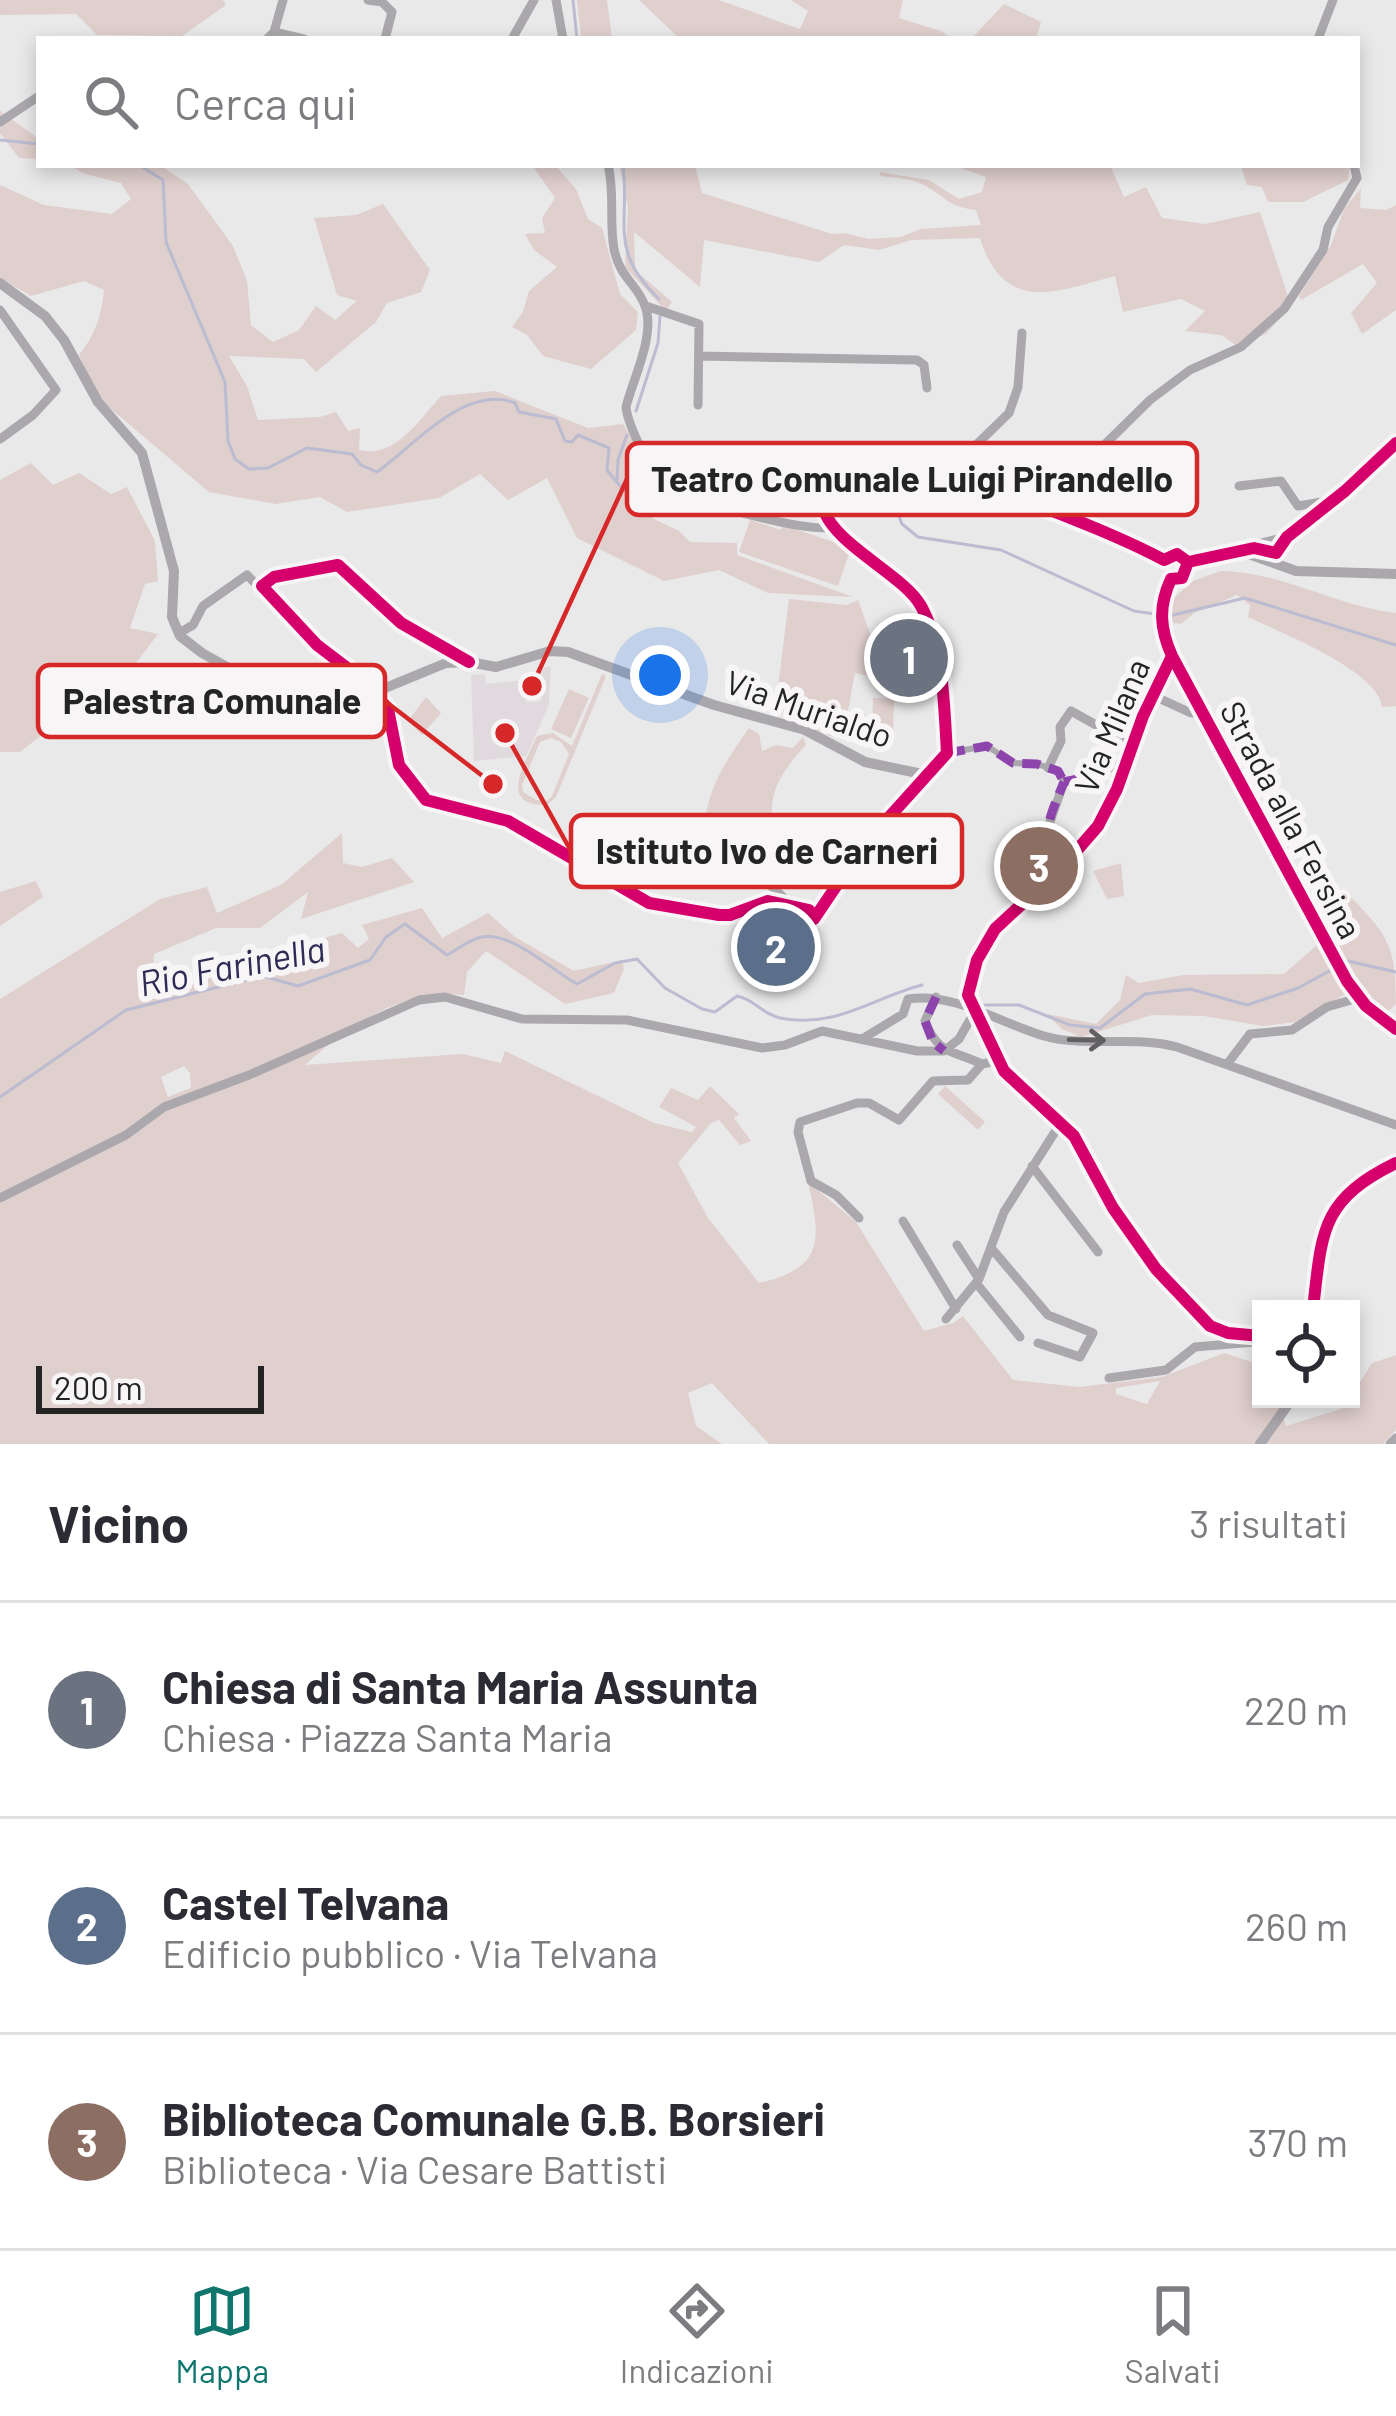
<!DOCTYPE html>
<html lang="it">
<head>
<meta charset="utf-8">
<style>
  :root { --surface:#fff; --page:#f7f7f7; --text:#2b2b33; --muted:#7c7c81; --line:#e1e1e2; --accent:#0f766e }
  body { margin:0; font-family:Barlow,sans-serif; background:var(--page); color:var(--text) }
  .controls { position:absolute; right:36px; bottom:36px; display:grid; overflow:hidden; border-radius:0px; box-shadow:0 6px 18px #0003 }
  .controls button { width:108px; height:108px; display:grid; place-items:center; padding:0; border:0; border-bottom:3px solid var(--line); background:var(--surface); color:var(--text); font:60px sans-serif }
  .scale { position:absolute; left:36px; bottom:30px; width:228px; box-sizing:border-box; padding-left:12px; border:6px solid #252425; border-top:0; font-size:33px; line-height:42px; white-space:nowrap; color:#252425; -webkit-text-stroke:9px #f8f5f7; paint-order:stroke }
  .you { position:absolute; left:660px; top:675px; width:42px; height:42px; margin:-30px; border:9px solid #fff; border-radius:50%; background:#1a73e8; box-shadow:0 0 0 18px #1a73e833 }
  .badge { display:grid; place-items:center; width:78px; height:78px; border-radius:50%; background:var(--accent); color:#fff; font-size:39px; font-weight:700 }
  .pin { position:absolute; translate:-50% -50%; border:6px solid #fff; box-shadow:0 3px 12px #0006 }
  .list { margin:0; padding:0; list-style:none }
  h2 { display:flex; justify-content:space-between; align-items:center; height:156px; margin:0; padding:0 48px; font-size:51px }
  h2 small { font-size:39px; font-weight:400; color:var(--muted) }
  .list li { display:grid; grid-template-columns:78px 1fr auto; gap:36px; align-items:center; box-sizing:border-box; height:216px; padding:0 48px; border-top:3px solid var(--line) }
  .list b { display:block; font-size:45px; white-space:nowrap }
  .list p { margin:0; font-size:39px; white-space:nowrap; color:var(--muted) }
  .list em { font-size:39px; font-style:normal; color:var(--muted) }
  .icon { flex:none; width:66px; height:66px; fill:none; stroke:currentColor; stroke-width:2; stroke-linecap:round; stroke-linejoin:round }
  .map { position:relative; flex:none; width:1396px; height:1444px; overflow:hidden }
  .search { position:absolute; background:var(--surface); box-shadow:0 6px 18px #0003; left:36px; right:36px; top:36px; height:132px; display:flex; align-items:center; gap:30px; box-sizing:border-box; padding:0 42px; border-radius:0px; color:var(--muted); font-size:45px }
  .sheet { height:804px; background:var(--surface) }
  nav { display:flex; justify-content:space-around; align-items:center; box-sizing:border-box; height:168px; border-top:3px solid var(--line); background:var(--surface); font-size:33px; color:var(--muted) }
  nav a { display:grid; justify-items:center; gap:6px }
  nav .on { color:var(--accent) }
  .map>svg:first-child { display:block }
  .built { fill:#e0dade }
  .green { fill:#dfcfcd; fill-rule:evenodd }
  .lines { fill:none; stroke-linecap:round; stroke-linejoin:round }
  .stream { stroke:#bbbcd1; stroke-width:3 }
  .pedestrian { stroke:#aaa8ac; stroke-width:6 }
  .minor { stroke:#aaa8ac; stroke-width:9 }
  .tertiary { stroke:#aaa8ac; stroke-width:10 }
  .quiet { stroke:#8e44ad; stroke-width:9; stroke-dasharray:18 9; stroke-linecap:butt }
  .cycleway-casing { stroke:#f8f5f7; stroke-width:20 }
  .cycleway { stroke:#d6006c; stroke-width:12 }
  .oneway { stroke:#615f62 }
  .labels { text-anchor:middle; stroke-width:12; stroke-linejoin:round; paint-order:stroke }
  .street-label { font-size:33px; fill:#252425; stroke:#f8f5f7 }
  .water-label { font-size:36px; font-style:italic; fill:#2e2b55; stroke:#f8f5f7 }
  .leader { fill:none; stroke:#d62828; stroke-width:4.5 }
  .callout-dot { fill:#d62828; stroke:#f8f5f7; stroke-width:4.5 }
  .callout { fill:#f8f5f7; stroke:#d62828; stroke-width:4.5 }
  .callout-label { font-size:36px; text-anchor:middle; font-weight:bold; fill:#252425 }
</style>
</head>
<body>
<div class="map">
<svg width="1396" height="1444" viewBox="0 0 1396 1444">
  <rect width="100%" height="100%" fill="#eae9ea"/>
  <!-- built -->
  <path class="built" d="M551,666L549,705L526,756L474,761L471,675L485,674L486,684L524,680L527,702L541,701L539,669Z"/>
  <!-- green -->
  <path class="green" d="M0,0H223L226,5L182,36L97,35L76,14L0,15Z
    M577,0H607L612,39H581Z
    M639,0H719L800,29L808,11L791,0H903L899,18L941,31L952,39H680Z
    M1004,4L1041,22L1036,39H971Z
    M0,111L39,139V159L19,158L0,133Z
    M70,165H160L188,184L233,246L247,281L251,325L273,342L299,330L316,306L335,320L357,301L337,295L314,218L356,215L383,204L430,270L421,292L387,303L376,322L316,372L304,359L229,356L247,386L258,420L320,417L336,412L348,431L360,428L359,450C395,459 419,420 441,396L495,391L588,428L623,424L663,491L688,499H662L652,518L679,531L690,542L737,543V555L853,597L768,593L719,570L664,581L577,538L547,478L508,500L480,474L439,498L347,512L320,497L276,504L209,492L98,398L79,355C95,335 102,315 104,290L84,281L31,296L0,278V185L44,205L112,214L131,199L121,183L82,173Z
    M532,165H555L576,189L588,219L602,228L620,294L638,312L636,330L591,369L543,356L527,335L512,327L523,312L529,291L557,267L534,250L525,234L545,233L542,218L555,198Z
    M619,165H695L702,193L832,234L845,233L868,239L901,237L921,229L981,225L976,210C945,206 946,196 922,184C909,178 895,178 881,176L879,172L929,180L959,199L982,192L986,177L953,165H1110L1124,197L1146,187L1162,218L1205,224L1260,212L1291,305L1266,334L1236,345L1221,335L1185,331L1205,311L1181,299L1123,312L1115,276C1056,292 1004,315 980,238L911,240L879,250L844,245L819,262L704,240L700,287L634,232L635,270L672,302L666,311L625,267L628,207Z
    M1350,165L1348,180L1303,202H1268L1262,187L1247,185L1241,166Z
    M1361,188L1360,208L1386,210L1396,205V310L1362,334L1351,313L1377,283L1363,264L1301,300L1299,296L1331,245L1344,209Z
    M31,463L53,485L79,473L111,494L127,487L155,541L158,581L145,584L130,628L158,634L120,684L69,725L61,720L20,752H0V480Z
    M750,520L781,530L783,525L851,548L838,586L739,552Z
    M1221,571C1282,572 1335,606 1396,613V706L1382,707C1379,671 1280,632 1248,617L1250,605L1237,595L1194,613L1181,624L1169,622V602L1193,581Z
    M789,599L847,605L858,600L887,680L855,673L844,732L833,737L775,712Z
    M602,674L606,676L556,797L547,805C496,807 526,761 537,736L553,733L572,746ZM551,738L561,742L569,754L552,796L547,801L536,800L523,792L522,785L540,742Z
    M569,689L589,698L571,738L551,729Z
    M426,697L441,713L422,735L408,721Z
    M873,698L894,699L893,734L872,733Z
    M749,728L759,734L762,751L776,745L793,748L803,737L806,745C788,764 770,787 772,814L736,852L728,849L722,839L706,838C701,796 726,761 749,728Z
    M342,833L343,863L362,867L392,858L414,882L301,919L308,892L260,928H216L154,954L151,1000L287,948L342,933L358,948L369,939L362,925L422,908L442,938L488,913L515,937L574,971L622,960L624,969L614,993L565,1004L486,951L467,972L464,995C403,987 348,1026 305,1065L463,1054L501,1063L505,1051L654,1123L692,1132L696,1127L659,1107L671,1088L698,1100L710,1086L739,1114L734,1118L751,1141L740,1145L719,1120L711,1123L678,1163L708,1218L759,1283C825,1268 821,1240 808,1182L856,1222L924,1331L953,1323L963,1316L1013,1380L1079,1387L1162,1377L1224,1353L1261,1365V1399H1277L1286,1426L1344,1408L1372,1363L1396,1355V1430L1383,1444H769L712,1383L688,1393L696,1426L722,1444H0V999L160,899L207,887L217,913L281,885ZM184,1066L190,1073L191,1088L168,1097L161,1077ZM1160,1381L1147,1404L1116,1394V1388Z
    M1121,863L1124,896L1107,899L1093,871Z
    M36,881L43,897L0,926V892Z
    M1347,893C1388,935 1396,945 1396,1004L1383,1016L1358,987L1295,1022L1263,1026L1204,1016L1152,1015L1081,1037L1062,1029L1047,1014L1096,1024L1120,1000L1126,975L1139,983L1183,975L1284,974L1317,945L1306,921Z
    M945,1086L985,1122L978,1130L938,1094Z"/>
  <g class="lines">
    <!-- stream -->
    <path class="stream" d="M573,0L577,39
      M0,140L39,144
      M139,165L163,180L166,242L225,382L228,441L235,459L249,469L268,468L307,448L352,454L361,465L377,472C415,445 466,383 515,403L519,412L556,419L565,441L572,442L578,435L609,448L607,470C643,518 669,518 727,512
      M623,165C630,225 608,250 659,299
      M636,411L658,343L660,316
      M617,479L618,460L627,435
      M831,491L850,496L878,491L893,500L902,524L918,537L1001,550L1134,611L1169,616L1245,598L1396,645
      M735,507C765,491 787,479 822,488
      M978,1005H1019L1070,1025L1100,1028L1145,994L1190,989L1247,1005L1298,988L1348,961L1396,972
      M0,1097L126,1010L263,976L298,986L370,960L386,937L405,924L447,955C458,949 470,939 482,937C511,931 553,971 577,984L615,963L637,959L665,988L702,1009L715,1012L737,996C754,999 762,1014 780,1018C836,1029 872,998 922,985"/>
    <!-- pedestrian -->
    <path class="pedestrian" d="M947,753L987,746L1013,763L1037,764L1058,771L1064,782L1106,773L1119,761L1126,760
      M1046,833V849L1055,872"/>
    <!-- minor -->
    <path class="minor" d="M368,0L382,2L392,12L385,39
      M556,0L563,39
      M274,32L304,39
      M267,39L274,32L283,0
      M512,39L534,0
      M1318,39L1333,0
      M0,122L39,96
      M608,165C615,193 609,221 614,249C620,279 637,283 645,306C656,334 633,379 626,407C627,421 647,466 658,475C691,503 789,529 831,528
      M646,306L699,324L698,405
      M0,310L56,390L33,415L0,439
      M699,356L917,360L924,365L927,388
      M1058,466L1088,461L1150,400L1190,370L1241,347L1284,309L1323,250L1328,227L1357,178L1354,165
      M1239,486L1281,481L1298,506L1322,502L1327,506
      M1004,493L1002,486L983,477L974,468L975,446L1009,413L1018,387L1022,333
      M179,633L193,625L203,606L247,575L262,590
      M1172,656L1143,716L1117,789L1098,826L1065,864L995,929L977,960L968,995L1004,1071L1074,1136L1113,1208L1156,1269L1210,1326L1228,1333L1261,1336
      M469,662L401,623L338,565L274,577L262,586L317,645L363,680L388,709L399,765L426,800L508,821L649,903L719,915H730L768,901L809,910L814,919L864,845L927,775
      M1154,696L1191,713L1202,712
      M1048,768L1061,741L1060,727L1071,711L1132,745
      M584,822C610,833 636,845 664,851C719,864 749,857 789,904
      M1046,833L1064,782
      M936,997L925,1021C938,1055 952,1050 982,1064
      M862,1039L903,1014L908,999C954,992 1000,1023 1044,1036C1087,1048 1133,1035 1177,1047L1396,1125
      M1228,1063L1250,1034L1292,1030L1327,1007L1358,998
      M1032,1166L1098,1252
      M0,1198L126,1135L164,1107L249,1075L419,1000L445,997L522,1019L627,1020L762,1048L785,1045L822,1031L917,1051H944L959,1039L975,1011
      M859,1218L836,1195L811,1181L798,1132L800,1122L857,1103H869L899,1120L933,1081L968,1080L982,1064L998,1061
      M903,1221L956,1309
      M957,1245L979,1279
      M992,1249L1048,1315L1093,1333L1080,1357L1038,1343
      M977,1284L1020,1337
      M946,1319L979,1279L1004,1212L1060,1124
      M1109,1378L1166,1370L1195,1347L1255,1342L1260,1336
      M1390,1444L1396,1438"/>
    <!-- tertiary -->
    <path class="tertiary" d="M0,283L45,316L64,340L98,402L142,453L174,571L172,617L180,636L202,653L227,667L264,678L373,693L446,663L469,662L496,667L550,651L568,652L714,705L805,730L865,762L927,775L947,753C944,706 944,648 921,606C898,564 777,523 840,467C907,448 1101,526 1164,560L1177,554L1188,562L1287,537
      M1243,552L1296,571L1396,574
      M1276,553L1287,537L1345,491L1396,443
      M1188,562L1182,578L1171,579C1158,607 1160,629 1172,656L1347,981L1366,1006L1396,1029
      M1313,1309C1322,1232 1320,1200 1396,1163
      M1260,1444L1292,1399"/>
    <!-- quiet -->
    <path class="quiet" d="M947,753L987,746L1013,763L1037,764L1058,771L1064,782
      M1064,782L1106,773L1124,760
      M1055,872C1040,835 1049,818 1064,782
      M936,997L925,1021L933,1042L944,1051"/>
    <defs>
      <path id="cycleway" d="M1276,553L1287,537L1345,491L1396,443
        M1188,562L1182,578L1171,579C1158,607 1160,629 1172,656L1347,981L1366,1006L1396,1029
        M1172,656L1143,716L1117,789L1098,826L1065,864L995,929L977,960L968,995L1004,1071L1074,1136L1113,1208L1156,1269L1210,1326L1228,1333L1261,1336
        M469,662L401,623L338,565L274,577L262,586L317,645L363,680L388,709L399,765L426,800L508,821L649,903L719,915H730L768,901L809,910L814,919L864,845L947,753C944,706 944,648 921,606C898,564 777,523 840,467C907,448 1101,526 1164,560L1177,554L1188,562L1254,548L1276,553
        M1313,1309C1322,1232 1320,1200 1396,1163"/>
    </defs>
    <!-- cycleway casing -->
    <use href="#cycleway" class="cycleway-casing"/>
    <!-- cycleway -->
    <use href="#cycleway" class="cycleway"/>
  </g>
  <!-- one-way arrows -->
  <defs><path id="oneway-shaft" d="M-6 0H5M1.5-3L5.5 0L1.5 3" fill="none" stroke-width="1.6" stroke-linecap="round" stroke-linejoin="round" transform="scale(3)"/></defs>
  <use class="oneway" href="#oneway-shaft" transform="translate(1087 1040) rotate(1)"/>
  <g class="labels">
    <!-- street labels -->
    <g class="street-label">
      <text transform="translate(809 709) rotate(19)" y="12">Via Murialdo</text>
      <text transform="translate(1112 726) rotate(-67)" y="12">Via Milana</text>
      <text transform="translate(1291 820) rotate(62)" y="12">Strada alla Fersina</text>
    </g>
    <!-- water labels -->
    <g class="water-label">
      <text transform="translate(232 966) rotate(-11)" y="13">Rio Farinella</text>
    </g>
  </g>
  <!-- callouts -->
  <path class="leader" d="M532 686L627 479M493 784L385 701M505 733L571 851"/>
  <g class="callout-dot">
    <circle cx="532" cy="686" r="12"/>
    <circle cx="493" cy="784" r="12"/>
    <circle cx="505" cy="733" r="12"/>
  </g>
  <g class="callout">
    <rect x="627" y="443" width="570" height="72" rx="12"/>
    <rect x="38" y="665" width="347" height="72" rx="12"/>
    <rect x="571" y="815" width="391" height="72" rx="12"/>
  </g>
  <g class="callout-label">
    <text x="912" y="492">Teatro Comunale Luigi Pirandello</text>
    <text x="212" y="714">Palestra Comunale</text>
    <text x="767" y="864">Istituto Ivo de Carneri</text>
  </g>
</svg>
<div class="controls">
<button><svg class="icon" aria-label="locate" viewBox="0 0 24 24"><circle cx="12" cy="12" r="6"/><path d="M12 2v4M12 18v4M2 12h4M18 12h4"/></svg></button>
</div>
<div class="scale">200 m</div>
<div class="you"></div>
<div class="pin badge" style="left:909px;top:658px;background:#6b7280">1</div>
<div class="pin badge" style="left:776px;top:947px;background:#5c6f8a">2</div>
<div class="pin badge" style="left:1039px;top:866px;background:#8d6e63">3</div>
<div class="search"><svg class="icon" aria-label="search" viewBox="0 0 24 24"><circle cx="10" cy="10" r="6"/><path d="M15 15l6 6"/></svg>Cerca qui</div>
</div>
<section class="sheet">
<h2>Vicino<small>3 risultati</small></h2>
<ul class="list">
<li><span class="badge" style="background:#6b7280">1</span><div><b>Chiesa di Santa Maria Assunta</b><p>Chiesa · Piazza Santa Maria</p></div><em>220 m</em></li>
<li><span class="badge" style="background:#5c6f8a">2</span><div><b>Castel Telvana</b><p>Edificio pubblico · Via Telvana</p></div><em>260 m</em></li>
<li><span class="badge" style="background:#8d6e63">3</span><div><b>Biblioteca Comunale G.B. Borsieri</b><p>Biblioteca · Via Cesare Battisti</p></div><em>370 m</em></li>
</ul>
</section>
<nav>
<a class="on"><svg class="icon" aria-label="map" viewBox="0 0 24 24"><path d="M3 6l6-2 6 2 6-2v14l-6 2-6-2-6 2zM9 4v14M15 6v14"/></svg>Mappa</a>
<a><svg class="icon" aria-label="directions" viewBox="0 0 24 24"><path d="M12 3l9 9-9 9-9-9zM9 14v-3h6M13 9l2 2-2 2"/></svg>Indicazioni</a>
<a><svg class="icon" aria-label="saved" viewBox="0 0 24 24"><path d="M7 4h10v16l-5-4-5 4z"/></svg>Salvati</a>
</nav>
</body>
</html>
